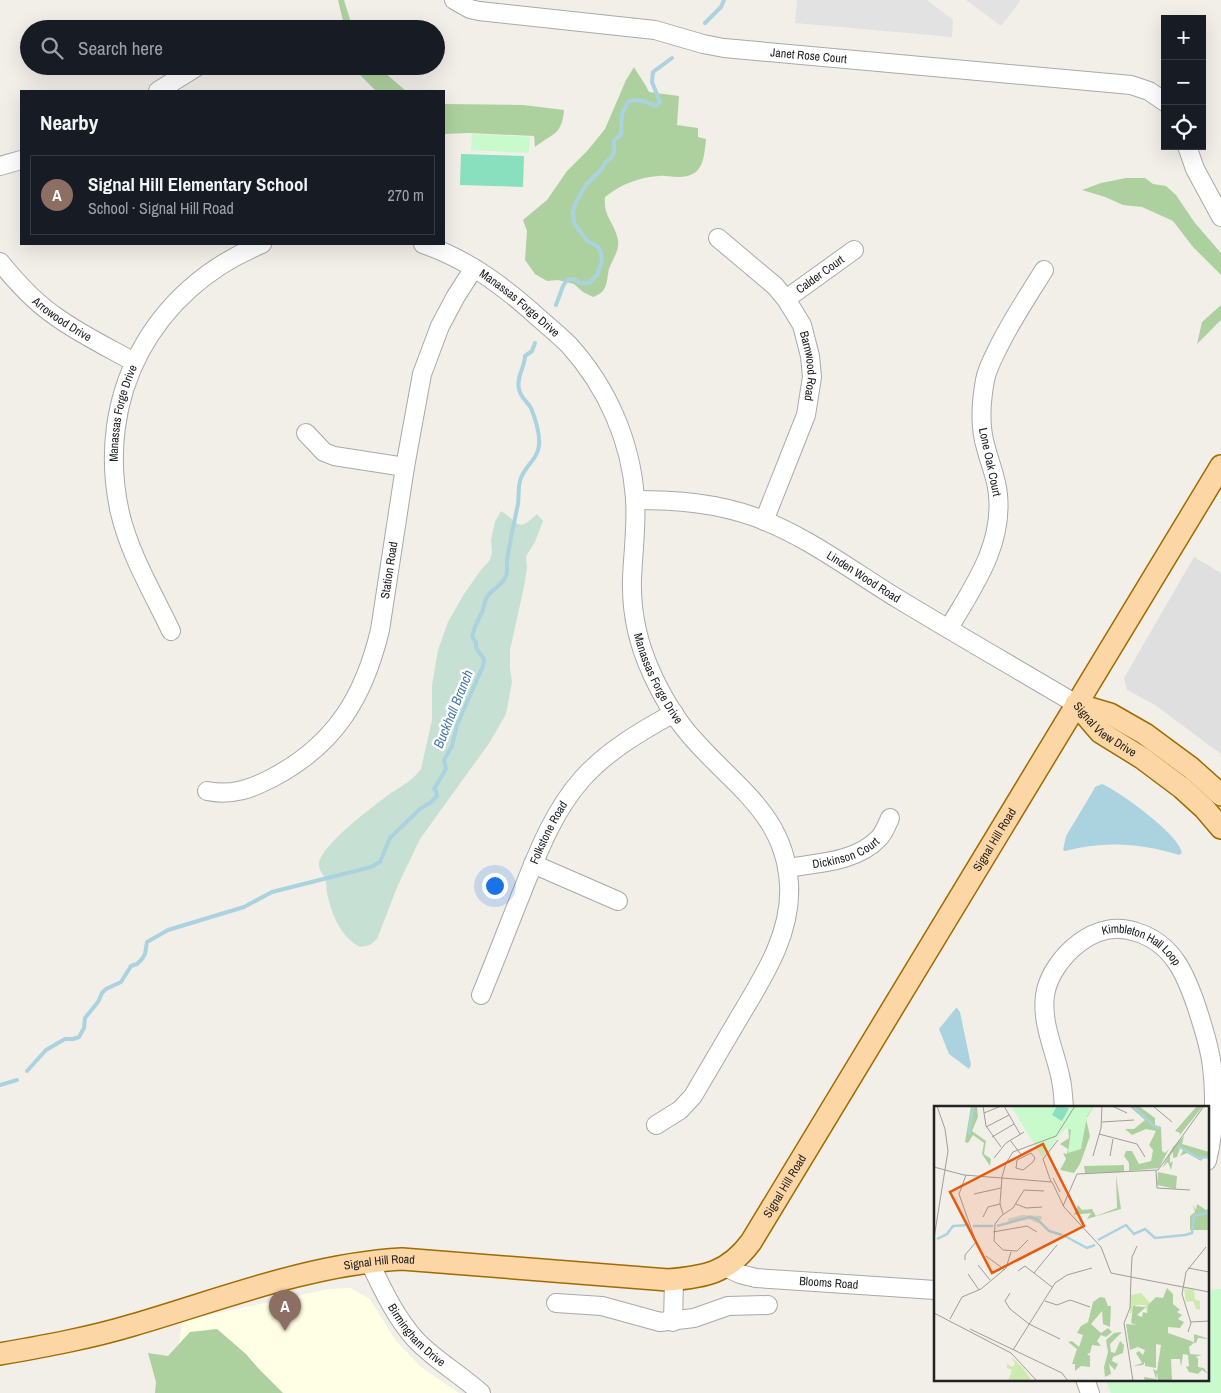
<!DOCTYPE html>
<html lang="en">
<head>
<meta charset="utf-8">
<style>
  :root { --surface:#171b24; --page:#242831; --text:#f1f3f6; --muted:#9ea1a6; --line:#363941; --accent:#d93025 }
  body { margin:0; font-family:"Archivo Narrow",sans-serif; background:var(--page); color:var(--text) }
  .controls { position:absolute; right:15px; top:15px; display:grid; overflow:hidden; border-radius:0px; box-shadow:0 5px 20px #0002 }
  .controls button { width:45px; height:45px; display:grid; place-items:center; padding:0; border:0; border-bottom:1px solid var(--line); background:var(--surface); color:var(--text); font:25px sans-serif }
  .you { position:absolute; left:494px; top:885px; width:18px; height:18px; margin:-12px; border:4px solid #fff; border-radius:50%; background:#1a73e8; box-shadow:0 0 0 8px #1a73e833 }
  .badge { display:grid; place-items:center; width:32px; height:32px; border-radius:50%; background:var(--accent); color:#fff; font-size:16px; font-weight:700 }
  .pin { position:absolute; translate:-50% -41px; filter:drop-shadow(0 1px 2px #0008) }
  .pin::after { content:''; position:absolute; top:26px; width:18px; height:15px; background:inherit; clip-path:polygon(0 0,100% 0,50% 100%) }
  .list { margin:0; padding:0; list-style:none }
  h2 { display:flex; justify-content:space-between; align-items:center; height:65px; margin:0; padding:0 20px; font-size:21px }
  h2 small { font-size:16px; font-weight:400; color:var(--muted) }
  .list li { display:grid; grid-template-columns:32px 1fr auto; gap:15px; align-items:center; box-sizing:border-box; height:80px; margin:0 10px 10px; padding:0 10px; border:1px solid var(--line); border-radius:0px }
  .list b { display:block; font-size:19px; white-space:nowrap }
  .list p { margin:0; font-size:16px; white-space:nowrap; color:var(--muted) }
  .list em { font-size:16px; font-style:normal; color:var(--muted) }
  .icon { flex:none; width:28px; height:28px; fill:none; stroke:currentColor; stroke-width:2; stroke-linecap:round; stroke-linejoin:round }
  .map { position:relative; flex:none; width:1221px; height:1393px; overflow:hidden }
  .search { position:absolute; background:var(--surface); box-shadow:0 5px 20px #0002; left:20px; top:20px; width:425px; height:55px; display:flex; align-items:center; gap:12px; box-sizing:border-box; padding:0 18px; border-radius:28px; color:var(--muted); font-size:19px }
  .panel { position:absolute; background:var(--surface); box-shadow:0 5px 20px #0002; left:20px; top:90px; width:425px; height:155px; border-radius:0px }
  .map>svg:first-child { display:block }
  .residential { fill:#e0dfdf }
  .education { fill:#ffffe5 }
  .forest { fill:#add19e }
  .wetland { fill:#c6e0d4 }
  .park { fill:#c8facc }
  .pitch { fill:#88e0be }
  .parking { fill:#e2e2e2 }
  .water { fill:#aad3df }
  .lines { fill:none; stroke-linecap:round; stroke-linejoin:round }
  .stream { stroke:#aad3df; stroke-width:4 }
  .minor-casing { stroke:#a9a9a9; stroke-width:20 }
  .major-casing { stroke:#a06b00; stroke-width:24 }
  .minor { stroke:#fff; stroke-width:18 }
  .major { stroke:#fcd6a4; stroke-width:21 }
  .labels { text-anchor:middle; stroke-width:4.5; stroke-linejoin:round; paint-order:stroke }
  .street-label { font-size:12px; fill:#222; stroke:#fff }
  .water-label { font-size:14px; font-style:italic; fill:#4a7aab; stroke:#fff }
  .inset-river { fill:none; stroke:#aad3df; stroke-width:2.5 }
  .inset-road { fill:none; stroke:#9f9d99; stroke-width:1 }
  .view { fill:#e8590c; fill-opacity:0.15; stroke:#e8590c; stroke-width:2.5 }
  .inset-edge { fill:none; stroke:#222; stroke-width:2.5 }
</style>
</head>
<body>
<div class="map">
<svg width="1221" height="1393" viewBox="0 0 1221 1393">
  <rect width="100%" height="100%" fill="#f2efe9"/>
  <!-- residential -->
  <path class="residential" d="M1194,557L1221,573V754L1155,705L1127,690L1124,678Z"/>
  <!-- education -->
  <path class="education" d="M350,1288L369,1298L396,1341L421,1367L459,1393H173L182,1321L328,1289Z"/>
  <!-- forest -->
  <path class="forest" d="M338,0H344L353,29H345Z
    M356,66H377L406,91H376L359,74Z
    M634,67C639,76 645,83 649,92L679,96L677,125L698,128V137L706,139C704,160 703,177 678,177C672,177 665,175 659,176C639,177 620,185 605,197C603,217 615,223 618,240C620,250 612,260 609,269C607,277 608,284 603,291C600,294 597,295 593,297L583,292L574,284L558,280L547,281L535,274L525,260L527,231L523,220L547,200L567,171L588,150L605,129L626,80Z
    M444,104L523,105L564,110C562,135 553,133 535,147L534,136L469,133L444,134Z
    M1126,178H1145L1153,184L1166,186L1176,195L1195,223L1221,253V275L1193,247L1173,221L1142,207L1123,205L1105,197L1082,190L1101,183Z
    M1221,305V320L1197,344L1202,322Z
    M217,1329L246,1354L258,1368L283,1393H155L156,1382L148,1353L168,1356L190,1332Z"/>
  <!-- wetland -->
  <path class="wetland" d="M501,511C520,522 516,534 537,514L543,521L535,542L526,556L527,568L524,587L510,650V668L512,682L506,714L490,742L420,839L398,885L377,939L370,945L360,947C341,937 333,917 328,897C326,891 327,883 325,878C323,874 319,870 319,865C318,847 376,804 391,793C402,786 414,779 421,769L432,720V685L438,650L448,622L464,594L481,570L490,560L492,552L491,540L495,522Z"/>
  <!-- park -->
  <path class="park" d="M472,134L530,137L529,153L471,150Z
    M1221,1289V1393H1111L1105,1379H1207V1290Z"/>
  <!-- pitch -->
  <path class="pitch" d="M461,154L524,156L523,187L460,185Z"/>
  <!-- parking -->
  <path class="parking" d="M797,0H927L953,20L952,37L795,23Z
    M966,0H1021L1001,26Z"/>
  <!-- water -->
  <path class="water" d="M1102,784C1119,791 1180,835 1182,853L1179,855C1139,843 1106,841 1065,851L1063,850L1066,836L1093,791L1095,787Z
    M956,1008H957L960,1012L971,1065L969,1069L949,1054L939,1029Z"/>
  <g class="lines">
    <!-- stream -->
    <path class="stream" d="M705,23L721,7L724,0
      M556,305L563,286L567,280L574,279L580,283H589L597,275L602,261L601,252L597,246L587,241L574,223L573,212L575,204L586,185L602,169L606,162L612,157L614,152V140L621,135L622,114L628,102C638,98 647,102 656,106L660,102L652,82L653,72L672,58
      M27,1071L46,1050L65,1039H73L79,1037L84,1028L85,1018L98,1002L102,993L106,989L121,982L131,966L137,964L142,959L145,954L147,942L168,930L244,907L272,892L371,867L380,862L390,838L420,809L430,803L437,796L436,791L434,789L446,769L444,760L452,746L457,725L483,666L484,659L476,648V643L472,636C475,625 477,622 482,612C485,607 484,601 487,597C491,590 501,586 505,578C509,572 506,566 507,560C510,541 514,523 518,504C519,496 518,489 520,481C523,467 538,460 539,445C540,434 535,418 531,408C527,401 520,397 519,389C516,377 525,367 525,356L532,351L535,343
      M0,1085L17,1080"/>
    <defs>
      <g id="minor">
        <path id="s1" d="M454,0L470,9L479,11L655,30L703,44L724,48L1131,85L1149,91L1165,102"/>
        <path d="M158,91L198,66"/>
        <path d="M1187,146L1195,169L1221,217"/>
        <path d="M0,166L21,160"/>
        <path id="s2" d="M718,238L775,286L786,299L802,325L810,356L812,377L806,415L764,521"/>
        <path id="s3" d="M423,244C464,258 498,282 531,311C543,322 557,333 569,345C607,387 631,441 635,498C637,525 633,552 632,579C631,612 638,644 652,674C663,698 678,723 696,742C737,788 785,816 789,884C792,933 764,976 740,1016C724,1043 709,1069 693,1096L680,1110L656,1125"/>
        <path id="s4" d="M0,262C17,283 35,303 58,318C82,335 109,348 134,362"/>
        <path id="s5" d="M786,299L854,250"/>
        <path d="M306,433L324,452L334,456L405,467"/>
        <path id="s6" d="M635,500C676,500 716,503 755,517C807,536 852,571 900,600C958,635 1017,669 1076,704"/>
        <path d="M949,628C973,587 1003,546 998,495C997,479 990,464 986,448C979,426 981,402 985,380C987,369 993,358 998,348C1011,321 1028,296 1044,270"/>
        <path id="s7" d="M171,631C153,593 130,555 120,513C94,397 152,289 262,244"/>
        <path id="s8" d="M207,791C231,796 251,789 272,778C335,745 364,697 380,630L405,467L422,374L440,326L456,296L474,268"/>
        <path d="M533,864L618,901"/>
        <path id="s9" d="M787,868C817,863 857,862 879,838C884,833 887,825 890,818"/>
        <path id="s10" d="M481,995C495,961 508,927 522,892C538,852 553,812 582,779C607,751 641,731 674,713"/>
        <path id="s11" d="M1064,1107C1063,1098 1063,1089 1061,1080C1056,1053 1041,1024 1045,995C1048,975 1063,955 1079,943C1096,930 1116,925 1136,932C1173,943 1186,975 1197,1008C1203,1027 1210,1047 1212,1067C1216,1097 1214,1132 1207,1161"/>
        <path id="s12" d="M369,1261C382,1288 395,1317 416,1340C435,1360 460,1374 481,1393"/>
        <path id="s13" d="M725,1267L740,1274L756,1278L935,1290"/>
        <path d="M556,1303L602,1306L660,1322L694,1318L728,1306L768,1305"/>
        <path d="M673,1322L674,1280"/>
        <path d="M1085,1379L1090,1393"/>
      </g>
      <g id="major">
        <path id="s14" d="M1076,704L1100,732L1142,758L1182,788L1204,808L1221,828"/>
        <path d="M1076,704L1110,714L1145,734L1191,768L1221,795"/>
        <path id="s15" d="M0,1354C45,1346 90,1338 133,1325C222,1299 310,1264 402,1259L668,1280C705,1277 728,1273 751,1242L1221,466"/>
      </g>
    </defs>
    <!-- minor casing -->
    <use href="#minor" class="minor-casing"/>
    <!-- major casing -->
    <use href="#major" class="major-casing"/>
    <!-- minor -->
    <use href="#minor" class="minor"/>
    <!-- major -->
    <use href="#major" class="major"/>
  </g>
  <g class="labels">
    <!-- street labels -->
    <g class="street-label">
      <text dy="4" stroke="none"><textPath href="#s1" startOffset="361">Janet Rose Court</textPath></text>
      <text dy="4" stroke="none"><textPath href="#s5" startOffset="42">Calder Court</textPath></text>
      <text dy="4" stroke="none"><textPath href="#s3" startOffset="114">Manassas Forge Drive</textPath></text>
      <text dy="4" stroke="none"><textPath href="#s4" startOffset="85">Arrowood Drive</textPath></text>
      <text dy="4" stroke="none"><textPath href="#s2" startOffset="164">Barnwood Road</textPath></text>
      <text dy="4" stroke="none"><textPath href="#s7" startOffset="230">Manassas Forge Drive</textPath></text>
      <text transform="translate(990 462) rotate(78)" y="4">Lone Oak Court</text>
      <text dy="4" stroke="none"><textPath href="#s8" startOffset="318">Station Road</textPath></text>
      <text dy="4" stroke="none"><textPath href="#s6" startOffset="246">Linden Wood Road</textPath></text>
      <text dy="4" stroke="none"><textPath href="#s3" startOffset="534">Manassas Forge Drive</textPath></text>
      <text dy="4" stroke="none"><textPath href="#s14" startOffset="39">Signal View Drive</textPath></text>
      <text dy="4" stroke="none"><textPath href="#s10" startOffset="176">Folkstone Road</textPath></text>
      <text dy="4" stroke="none"><textPath href="#s15" startOffset="1246">Signal Hill Road</textPath></text>
      <text dy="4" stroke="none"><textPath href="#s9" startOffset="61">Dickinson Court</textPath></text>
      <text dy="4" stroke="none"><textPath href="#s11" startOffset="248">Kimbleton Hall Loop</textPath></text>
      <text dy="4" stroke="none"><textPath href="#s15" startOffset="841">Signal Hill Road</textPath></text>
      <text dy="4" stroke="none"><textPath href="#s15" startOffset="391">Signal Hill Road</textPath></text>
      <text dy="4" stroke="none"><textPath href="#s13" startOffset="106">Blooms Road</textPath></text>
      <text dy="4" stroke="none"><textPath href="#s12" startOffset="89">Birmingham Drive</textPath></text>
    </g>
    <!-- water labels -->
    <g class="water-label">
      <text transform="translate(453 709) rotate(-68)" y="5">Buckhall Branch</text>
    </g>
  </g>
  <!-- overview -->
  <g transform="translate(934 1106)">
    <rect width="275" height="275" fill="#f2efe9"/>
    <path d="M250,182L260,184L261,193L266,195V204L262,203L259,195L252,196ZM207,187L216,197L213,206L211,199H202L196,209L197,189ZM77,251L88,261L98,275H74L78,264L73,262V258L79,261L81,257Z" fill="#cdebb0"/>
    <path d="M37,0H43L44,11L38,25L52,35L50,48L57,53L56,60L48,48L50,37L39,29L34,37L31,36ZM160,0L152,13L156,30L146,58L140,67L126,64L132,53L129,47L133,48L134,43L126,38L135,32L134,20ZM195,0L206,1L221,12V19L227,21L228,45L231,47L235,43L225,62L195,65V57L190,50L192,45H198L205,58L217,55L219,44L215,39L222,25L212,23L198,29L191,23H200L211,14ZM263,0H269L245,30L246,27L241,25ZM250,30L248,38L275,46V52L270,50L267,55L253,47L246,50L250,43L246,42L243,51L239,52V46L236,50V57L239,55L237,64L234,56L228,62L239,41ZM190,59V66L151,67L150,60ZM224,66L243,70L242,83L223,79ZM182,69L187,103L153,113L157,107L140,109L144,99L148,104L158,103L162,110L183,102ZM263,98L272,104L275,102V124H256V110L261,106L259,99L262,104ZM233,182L239,188V198L246,204L243,206L248,209L244,213L250,216L246,222L234,221V227L260,236V228L275,233L264,232L262,237L256,236L260,237L255,241L256,248L268,249L261,251L264,252V261L270,262L274,268L268,264L264,268L255,266L252,261L255,260L254,249L249,248L247,261L246,253H237L238,274L224,275L223,266L222,275H211L210,271L222,273L219,263L223,265L227,239L222,238V262L211,260V256L209,259L199,260L208,257L202,247L205,245L209,249L211,244L204,241L196,244L192,218L203,219L197,217L199,200L212,201L203,209L208,211L209,206L213,207L214,199L222,191L229,192ZM166,191L171,192L174,200H177L176,221L169,218L168,205L157,218L167,227L174,222L178,226L172,231L167,229L163,235L167,240L158,239L156,247L153,248L156,250V261L147,260L141,265V258H138L143,243L134,236L138,235L145,241L149,229L143,227L147,220L154,216L159,196ZM188,226L176,238L177,246L181,247L186,235L190,239L189,247L179,251L178,255L184,258L181,264L175,258L177,268L171,271L170,261L174,246L172,234L180,227Z" fill="#add19e"/>
    <path d="M88,109L107,110L108,112L104,117L95,113L75,116L74,113Z" fill="#c6e0d4"/>
    <path d="M77,0H160L153,10L147,43L134,47L137,24L132,22L108,51Z" fill="#c8facc"/>
    <path d="M123,0L135,2L128,15L118,9Z" fill="#88e0be"/>
    <path class="inset-river" d="M199,0L220,20L226,22M35,28L39,0M244,40L265,52L275,51M39,120H59M63,120L96,111L103,113L115,125L128,129M129,129L153,142L161,139M3,133L13,128L19,120L35,119M164,134L192,119L200,128L211,123L221,132L251,129L258,127L260,110L273,107L275,103"/>
    <path class="inset-road" d="M49,0L52,20L67,41M70,0L86,28M178,0L193,7M219,0L238,16M50,7L67,0M168,16L200,14M52,21L75,9M165,28L203,38L211,51M58,31L80,18M76,34L88,50M97,47L101,52L99,56L89,64L82,62L83,54ZM159,50L167,22L168,0M176,50L179,33M60,52L72,37L90,26M0,61L30,69L118,76L130,101L167,141L177,167L197,171L196,202L190,217L199,275M222,65L223,82L256,84M68,71L66,98L69,108M68,71L72,57L79,46L122,30L141,0M119,72L126,86M117,76L109,53L124,34M40,88L67,82M82,98L92,102L108,101M129,100L143,68L224,64L270,0M49,111L54,101L66,98M59,126L93,120L103,126M0,132L14,45L11,23L3,0M94,134L83,145L69,144L60,135L61,118L67,110L79,102L90,84L110,85M203,140L198,151L197,171L275,186M52,150L71,164M31,154V149L42,136L25,88L32,69M44,159L56,174M254,162L275,166M84,165L91,160L118,181M100,167L123,139M34,168L45,184M76,187L71,195L76,203L95,218L126,233M111,195L123,199L136,194L156,201M0,207L77,247L103,275M16,213L28,191L47,183L72,162L77,146M257,216L275,215M36,223L128,267L134,275M254,226L257,217L248,188L252,166L272,141M79,244L121,177L133,169L158,162"/>
    <path class="view" d="M109,38L150,120L58,167L16,86Z"/>
    <rect width="275" height="275" class="inset-edge"/>
  </g>
</svg>
<div class="controls">
<button>+</button>
<button>−</button>
<button><svg class="icon" aria-label="locate" viewBox="0 0 24 24"><circle cx="12" cy="12" r="6"/><path d="M12 2v4M12 18v4M2 12h4M18 12h4"/></svg></button>
</div>
<div class="you"></div>
<div class="pin badge" style="left:285px;top:1331px;background:#8d6e63">A</div>
<div class="search"><svg class="icon" aria-label="search" viewBox="0 0 24 24"><circle cx="10" cy="10" r="6"/><path d="M15 15l6 6"/></svg>Search here</div>
<section class="panel">
<h2>Nearby<small></small></h2>
<ul class="list">
<li><span class="badge" style="background:#8d6e63">A</span><div><b>Signal Hill Elementary School</b><p>School · Signal Hill Road</p></div><em>270 m</em></li>
</ul>
</section>
</div>
</body>
</html>
